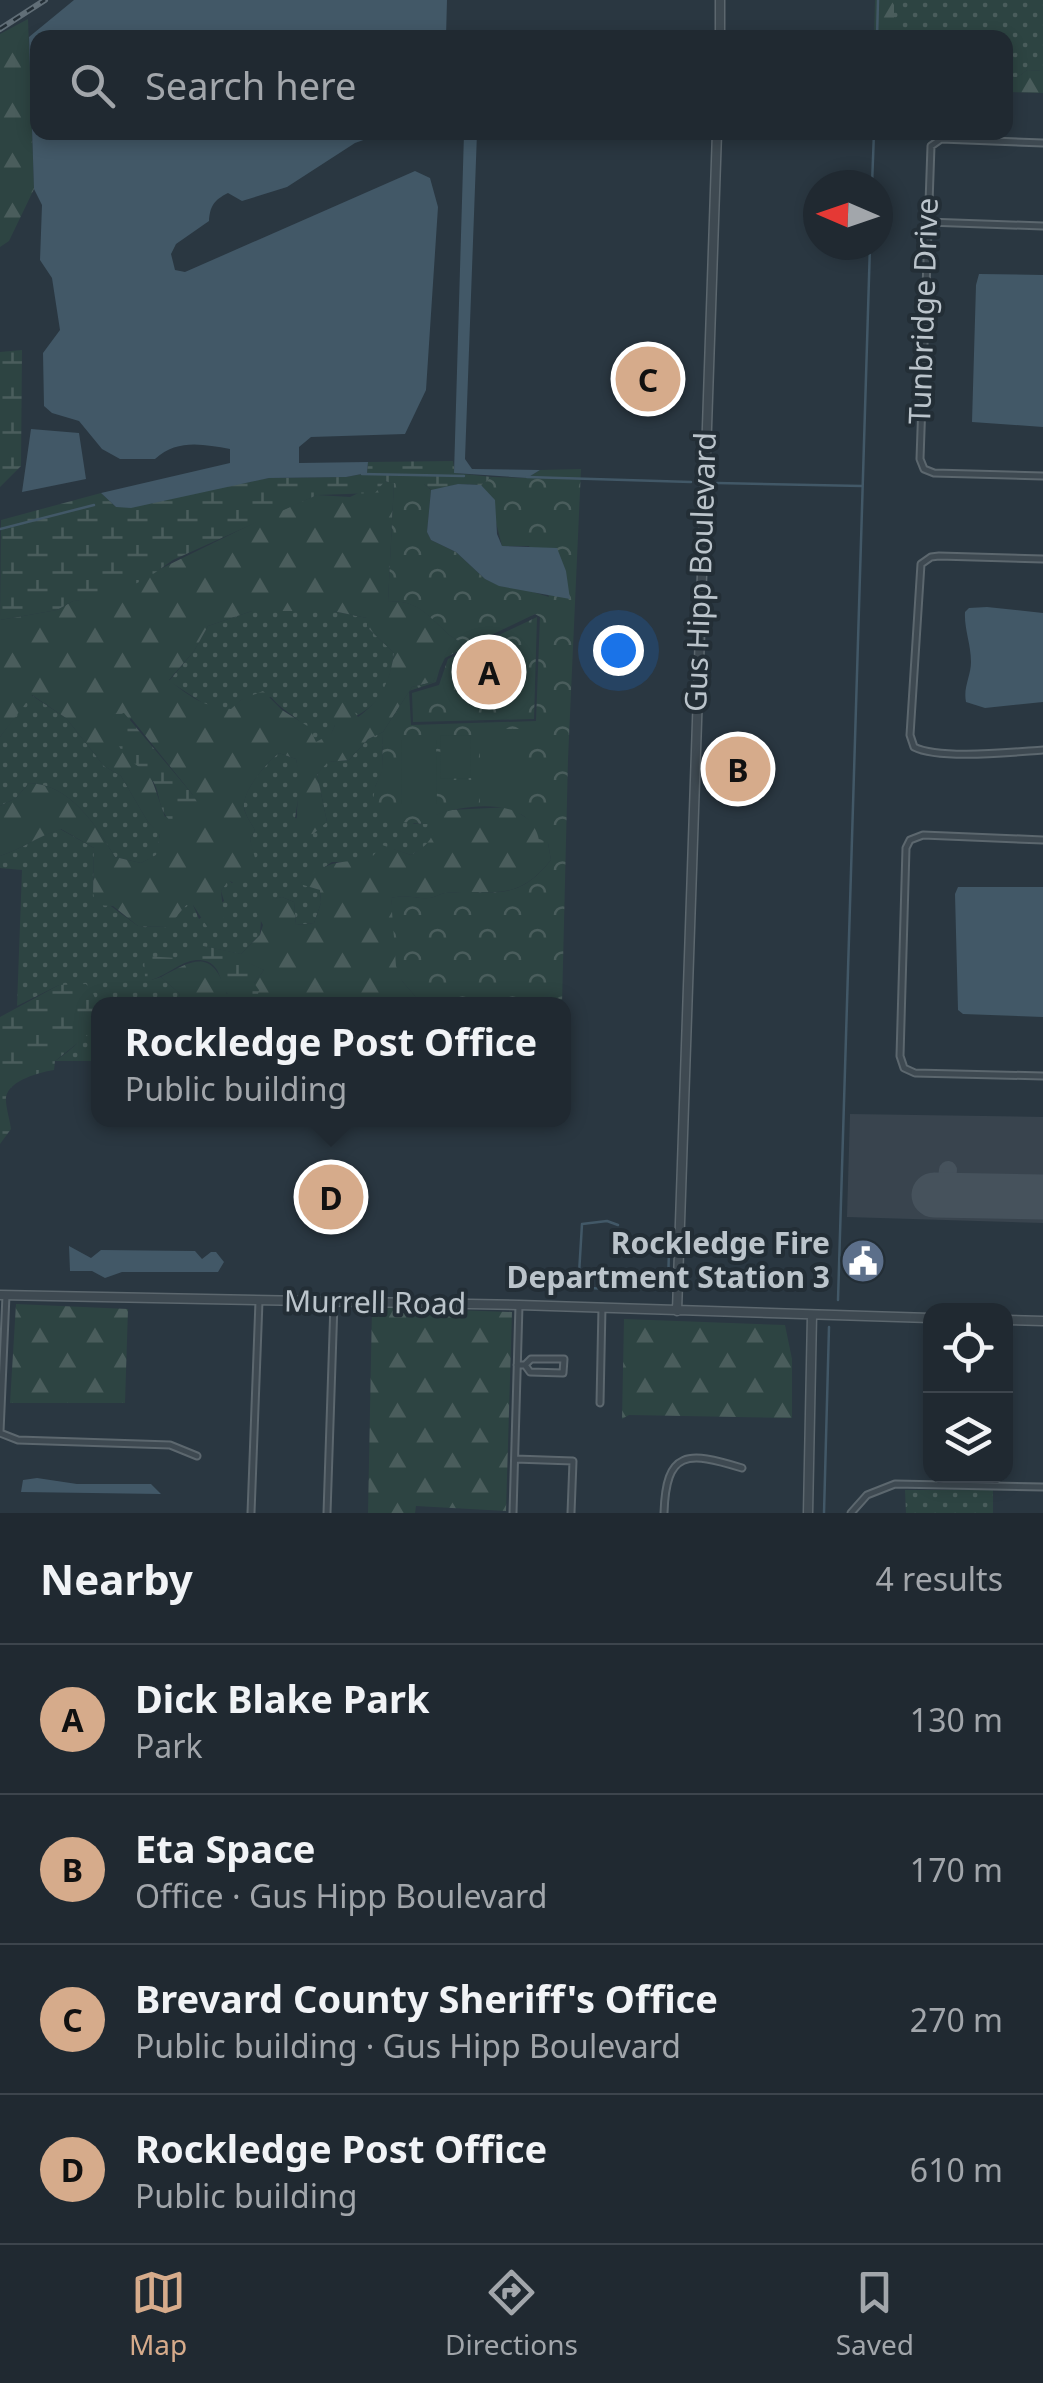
<!DOCTYPE html>
<html lang="en">
<head>
<meta charset="utf-8">
<style>
  :root { --surface:#202931; --page:#2d353d; --text:#f1f3f6; --muted:#a2a6ab; --line:#3d454d; --accent:#d6ab8b }
  body { margin:0; font-family:"Noto Sans",sans-serif; background:var(--page); color:var(--text) }
  .controls { position:absolute; right:30px; bottom:30px; display:grid; overflow:hidden; border-radius:20px; box-shadow:0 5px 15px #0003 }
  .controls button { width:90px; height:90px; display:grid; place-items:center; padding:0; border:0; border-bottom:2px solid var(--line); background:var(--surface); color:var(--text); font:50px sans-serif }
  .compass { position:absolute; left:803px; top:170px; width:90px; height:90px; border-radius:50%; background:var(--surface); box-shadow:0 5px 15px #0003; rotate:272deg }
  .you { position:absolute; left:618px; top:650px; width:35px; height:35px; margin:-25px; border:8px solid #fff; border-radius:50%; background:#1a73e8; box-shadow:0 0 0 15px #1a73e833 }
  .badge { display:grid; place-items:center; width:65px; height:65px; border-radius:50%; background:var(--accent); color:#111; font-size:32px; font-weight:700 }
  .pin { position:absolute; translate:-50% -50%; border:5px solid #fff; box-shadow:0 2px 10px #0006 }
  .popup { position:absolute; left:91px; top:997px; width:480px; height:130px; box-sizing:border-box; display:grid; place-content:center; border-radius:20px; background:var(--surface); filter:drop-shadow(0 2px 8px #0005); font-size:32px; white-space:nowrap; color:var(--muted) }
  .popup b { font-size:38px; color:var(--text) }
  .popup::after { content:''; position:absolute; left:50%; top:100%; margin-left:-20px; border:20px solid transparent; border-top-color:var(--surface) }
  .list { margin:0; padding:0; list-style:none }
  h2 { display:flex; justify-content:space-between; align-items:center; height:130px; margin:0; padding:0 40px; font-size:42px }
  h2 small { font-size:32px; font-weight:400; color:var(--muted) }
  .list li { display:grid; grid-template-columns:65px 1fr auto; gap:30px; align-items:center; box-sizing:border-box; height:150px; padding:0 40px; border-top:2px solid var(--line) }
  .list b { display:block; font-size:38px; white-space:nowrap }
  .list p { margin:0; font-size:32px; white-space:nowrap; color:var(--muted) }
  .list em { font-size:32px; font-style:normal; color:var(--muted) }
  .icon { flex:none; width:55px; height:55px; fill:none; stroke:currentColor; stroke-width:2; stroke-linecap:round; stroke-linejoin:round }
  .map { position:relative; flex:none; width:1043px; height:1513px; overflow:hidden }
  .search { position:absolute; background:var(--surface); box-shadow:0 5px 15px #0003; left:30px; right:30px; top:30px; height:110px; display:flex; align-items:center; gap:25px; box-sizing:border-box; padding:0 35px; border-radius:20px; color:var(--muted); font-size:38px }
  .sheet { height:730px; background:var(--surface) }
  nav { display:flex; justify-content:space-around; align-items:center; box-sizing:border-box; height:140px; border-top:2px solid var(--line); background:var(--surface); font-size:28px; color:var(--muted) }
  nav a { display:grid; justify-items:center; gap:5px }
  nav .on { color:var(--accent) }
  .map>svg:first-child { display:block }
  .airport { fill:#39444e }
  .grass { fill:url(#grass-dots) }
  .forest { fill:url(#forest-firs); fill-rule:evenodd }
  .wetland { fill:url(#wetland-marsh) }
  .park { fill:url(#park-crowns) }
  .pitch { fill:#2d4442 }
  .water { fill:#425867 }
  .lines { fill:none; stroke-linecap:round; stroke-linejoin:round }
  .stream { stroke:#425867; stroke-width:2.5 }
  .taxiway { stroke:#46525c; stroke-width:18 }
  .runway { stroke:#46525c; stroke-width:45 }
  .minor-casing { stroke:#5c676e; stroke-width:9 }
  .tertiary-casing { stroke:#5c676e; stroke-width:11 }
  .minor { stroke:#3e4951; stroke-width:5 }
  .tertiary { stroke:#3e4951; stroke-width:8 }
  .rail-casing { stroke:#616e77; stroke-width:6 }
  .rail { stroke:#232e36; stroke-width:2.5; stroke-dasharray:8; stroke-linecap:butt }
  .labels { text-anchor:middle; stroke-width:8; stroke-linejoin:round; paint-order:stroke }
  .street-label { font-size:30px; fill:#bbc4cb; stroke:#232e36 }
  .poi-label { font-size:30px; font-weight:bold; fill:#bbc4cb; stroke:#232e36; text-anchor:end }
</style>
</head>
<body>
<div class="map">
<svg width="1043" height="1513" viewBox="0 0 1043 1513">
  <defs>
    <pattern id="grass-dots" width="8" height="8" patternUnits="userSpaceOnUse" patternTransform="scale(2.5)"><rect width="8" height="8" fill="#2d4442"/><path d="M2 2h.1M6 6h.1" fill="none" stroke="#4a5d5c" stroke-width="1.8" stroke-linecap="round"/></pattern>
    <pattern id="forest-firs" width="22" height="20" patternUnits="userSpaceOnUse" patternTransform="scale(2.5)"><rect width="22" height="20" fill="#2d4442"/><path d="M5 1l3.5 6h-7zM16 11l3.5 6h-7z" fill="#4a5d5c"/></pattern>
    <pattern id="wetland-marsh" width="20" height="14" patternUnits="userSpaceOnUse" patternTransform="scale(2.5)"><rect width="20" height="14" fill="#2d4442"/><path d="M1 5h8M5 5V1M11 12h8M15 12V8" fill="none" stroke="#4a5d5c"/></pattern>
    <pattern id="park-crowns" width="20" height="18" patternUnits="userSpaceOnUse" patternTransform="scale(2.5)"><rect width="20" height="18" fill="#2d4442"/><path d="M2 6a3 3 0 1 1 6 0M12 15a3 3 0 1 1 6 0" fill="none" stroke="#4a5d5c"/></pattern>
  </defs>
  <rect width="100%" height="100%" fill="#2a3741"/>
  <!-- airport -->
  <path class="airport" d="M850,1114L1043,1117V1223L847,1217Z"/>
  <!-- grass -->
  <path class="grass" d="M894,0H1043V71L1027,70L1018,77L1006,79V38L894,37Z
    M252,611H333L367,618V627L394,653C388,695 375,711 335,725L331,735L315,743C304,717 288,717 271,697L241,700L231,710L209,707L169,681L194,651L208,626Z
    M31,695L66,718L104,766L121,776L148,822L160,833L157,855L141,863L115,857C96,825 70,784 29,783L16,798L0,806V737Z
    M383,732L382,772L375,787L414,824H435C435,840 425,848 411,855L393,849L368,862H332L301,883L320,890L321,903L314,923L296,925L294,902L282,897L262,903L260,935L241,954L207,947L176,958L163,959L151,980L161,977L179,993L182,1004L134,1002L99,1004L98,1061H55C81,1044 112,1013 86,985H59L17,1006L22,870L0,868V856C22,849 38,836 60,829L94,848L93,893L138,926L167,927L186,905H193L199,919L224,901L221,891L228,880L232,883L254,858L250,839L255,830C251,823 245,815 244,807C242,791 267,762 279,753L296,759L301,781L295,818L327,822L317,774L327,762L349,760L368,739Z
    M905,1490H993V1513H906Z"/>
  <!-- forest -->
  <path class="forest" d="M875,0H894V37H874Z
    M28,19L34,189L9,241L0,247V34Z
    M1027,70L1043,71V93L1006,92V79L1018,77Z
    M384,481L394,483L388,602C415,598 429,616 446,632C452,638 461,642 468,646L445,658L433,682L412,687L383,732L368,739L349,760L328,762L317,774L327,822L313,834L298,835C294,809 302,786 296,759L279,753C267,762 242,791 244,808C245,815 251,823 255,830L250,839L255,858L241,884L228,881L221,891L224,920L208,928L193,905H186L168,927L138,926L113,906L96,905L93,893L94,848L61,829C38,836 22,849 0,856V806L16,798L29,783C70,784 96,825 115,857L141,863L156,855L160,834L148,822L121,776L104,766L66,718L32,695L0,737V620L57,610L73,601L103,597L264,518L317,495L350,497ZM252,611H333L367,618V627L394,653C390,681 381,701 358,717L347,702L334,703L328,710L335,725L331,734L316,742L309,727L282,710L263,691L241,700L231,709C204,707 190,697 169,680L194,651L208,626ZM131,718L193,795L165,817L151,777L123,731Z
    M510,807L531,821L541,838L548,843L551,860C514,905 494,888 445,893C440,894 435,897 430,898C416,899 408,894 391,898L402,981L422,1004H392L365,998L355,1004H182L179,993L161,977C195,958 213,949 227,994L255,987L254,983L264,970L248,963L241,954L260,935L263,925L256,912L262,902L282,897L294,902L296,925L314,923L321,903L320,890L300,884C321,864 339,859 368,862L382,845L411,855C430,845 435,836 435,815L450,810Z
    M16,1304L128,1309L125,1403H10Z
    M372,1307L512,1312L506,1511L416,1506L415,1513H368Z
    M624,1319L785,1325L792,1359V1418L629,1415L622,1419Z"/>
  <!-- wetland -->
  <path class="wetland" d="M22,350L21,466L0,487V352Z
    M453,461L455,473L492,477L481,485L458,484L433,491L424,484L402,486L385,481L375,493L317,495L173,560L146,579L103,598L73,601L57,610L0,620L1,520L101,493L116,507L269,478L346,477L367,473L368,462Z
    M124,713L193,795L197,802L194,823L177,826C153,810 164,792 149,776C138,764 126,761 119,746L125,739L123,731L113,722L114,714Z
    M198,945L242,954L249,963L264,970L254,983L259,990L256,1002C207,1008 235,959 196,960C181,961 166,976 151,980L145,977L144,956L176,958Z
    M86,984C100,999 98,1011 94,1030L55,1061L54,1070C41,1072 9,1080 6,1097C5,1105 10,1120 11,1129L0,1144V1017L59,985Z"/>
  <!-- park -->
  <path class="park" d="M581,469L568,759L562,1004H422L402,981L396,966L391,898C408,894 415,899 430,898C435,897 440,894 445,893C494,888 515,905 551,860L548,843L539,840C531,797 468,803 436,815L435,824C410,824 392,823 372,808L375,787L382,771L383,732L412,687L433,682L441,664L436,682L409,691L411,725L536,721L540,617L535,614L468,646C461,642 452,638 446,632C429,616 414,598 388,602L394,483L424,484L431,490L427,532L431,540L456,552L485,579L500,586L523,589L549,597L529,546H502L489,495L481,485L492,477L527,478L540,470Z
    M537,617L534,719L413,722L412,693L439,685L448,659Z"/>
  <!-- pitch -->
  <path class="pitch" d="M480,729H522V805H480Z
    M470,735L471,778L441,779L440,736Z
    M401,740H436L437,804H402Z"/>
  <!-- water -->
  <path class="water" d="M74,0H447L446,37L38,38V132L383,133L355,143L287,187L242,201L228,193C214,200 210,206 209,221L176,244L171,254L175,270L185,272L415,171L430,178L438,207L426,390L405,434L311,437L299,447V463L368,462L367,473L346,477L269,478L131,508L116,507L101,493L230,463V449C202,444 177,439 155,459H120L102,449L79,421L52,413L44,406L43,353L60,330L52,278L40,260L42,205L34,189L29,37Z
    M464,133H477L465,459L472,469L540,470L527,478L454,473Z
    M979,274L1043,275V427L972,422L976,285Z
    M31,429L79,433L86,479L22,492Z
    M458,484L481,485L495,500L497,534L502,546L557,548L566,571L570,599L499,586L485,579L456,552L431,540L427,532L431,490Z
    M987,607L1043,613V702L985,708L966,702C963,687 971,676 971,662C971,644 964,629 965,612L969,608Z
    M958,887H1043V1017L963,1014L958,1010L955,894Z
    M69,1246L91,1258L101,1250L195,1251L202,1259L211,1252H216L224,1262L218,1272H122L105,1278L92,1271H70Z
    M37,1478L77,1484H151L161,1494L21,1492L23,1480Z"/>
  <g class="lines">
    <!-- stream -->
    <path class="stream" d="M877,38L878,0
      M872,185L874,132
      M362,474L464,476
      M527,477L691,482
      M717,483L862,486
      M0,529L94,505
      M579,1274L582,1224L607,1221L618,1225
      M532,1286L614,1289
      M634,1289L668,1288L669,1248
      M838,1300L870,245
      M824,1513L829,1327"/>
    <!-- taxiway -->
    <path class="taxiway" d="M945,1195L948,1170"/>
    <!-- runway -->
    <path class="runway" d="M934,1195L1043,1197"/>
    <defs>
      <path id="minor" d="M1043,143L941,139L931,146L920,459L924,469L934,473L1043,476
        M927,222L1043,226
        M1043,559L939,556L931,557L921,564L910,735L914,747C939,760 1013,752 1043,750
        M1043,840L923,835L910,840L906,848L900,1056L904,1068L915,1073L1043,1076
        M517,1365H525L531,1359H564L563,1373L530,1372L525,1365
        M600,1403L602,1307
        M0,1432L6,1295
        M0,1433L18,1440L170,1445L197,1456
        M515,1459L573,1461L571,1513
        M251,1513L259,1301
        M327,1513L334,1303
        M513,1513L519,1305
        M664,1513C666,1450 687,1451 742,1468
        M851,1513L867,1495L895,1484L1043,1487"/>
      <path id="tertiary" d="M720,38V0
        M0,1295L519,1305L930,1318
        M677,1311L717,132
        M1006,1320L1043,1321
        M808,1513L812,1315"/>
    </defs>
    <!-- minor casing -->
    <use href="#minor" class="minor-casing"/>
    <!-- tertiary casing -->
    <use href="#tertiary" class="tertiary-casing"/>
    <!-- minor -->
    <use href="#minor" class="minor"/>
    <!-- tertiary -->
    <use href="#tertiary" class="tertiary"/>
    <defs>
      <path id="rail" d="M0,29L45,0"/>
    </defs>
    <!-- rail casing -->
    <use href="#rail" class="rail-casing"/>
    <!-- rail -->
    <use href="#rail" class="rail"/>
  </g>
  <!-- icons -->
  <defs>
    <symbol id="civic-disc" viewBox="-11 -11 22 22"><circle r="9.5" fill="#5c6f8a" stroke="#232e36"/><path d="M-.6-6.5H3V-4.5H.6V-3L4-1V1h2V6H-6V1h2V-1L-.6-3ZM-1.2 2.5V6h2.4V2.5Z" fill="#fff"/></symbol>
  </defs>
  <g fill-rule="evenodd">
    <use href="#civic-disc" x="838" y="1236" width="50" height="50"/>
  </g>
  <g class="labels">
    <!-- street labels -->
    <g class="street-label">
      <text transform="translate(924 311) rotate(-88)" y="10">Tunbridge Drive</text>
      <text transform="translate(701 572) rotate(-88)" y="10">Gus Hipp Boulevard</text>
      <text transform="translate(375 1303) rotate(1)" y="10">Murrell Road</text>
    </g>
    <!-- poi labels -->
    <g class="poi-label">
      <text x="830" y="1254">Rockledge Fire<tspan x="830" dy="34">Department Station 3</tspan></text>
    </g>
  </g>
</svg>
<div class="controls">
<button><svg class="icon" aria-label="locate" viewBox="0 0 24 24"><circle cx="12" cy="12" r="6"/><path d="M12 2v4M12 18v4M2 12h4M18 12h4"/></svg></button>
<button><svg class="icon" aria-label="layers" viewBox="0 0 24 24"><path d="M12 4l9 5-9 5-9-5zM3 14l9 5 9-5"/></svg></button>
</div>
<svg class="compass" viewBox="-18 -18 36 36"><path d="M0-13l5 13h-10z" fill="#e53935"/><path d="M0 13l5-13h-10z" fill="#a2a6ab"/></svg>
<div class="you"></div>
<div class="pin badge" style="left:489px;top:672px">A</div>
<div class="pin badge" style="left:738px;top:769px">B</div>
<div class="pin badge" style="left:648px;top:379px">C</div>
<div class="pin badge" style="left:331px;top:1197px">D</div>
<div class="popup"><b>Rockledge Post Office</b>Public building</div>
<div class="search"><svg class="icon" aria-label="search" viewBox="0 0 24 24"><circle cx="10" cy="10" r="6"/><path d="M15 15l6 6"/></svg>Search here</div>
</div>
<section class="sheet">
<h2>Nearby<small>4 results</small></h2>
<ul class="list">
<li><span class="badge">A</span><div><b>Dick Blake Park</b><p>Park</p></div><em>130 m</em></li>
<li><span class="badge">B</span><div><b>Eta Space</b><p>Office · Gus Hipp Boulevard</p></div><em>170 m</em></li>
<li><span class="badge">C</span><div><b>Brevard County Sheriff's Office</b><p>Public building · Gus Hipp Boulevard</p></div><em>270 m</em></li>
<li><span class="badge">D</span><div><b>Rockledge Post Office</b><p>Public building</p></div><em>610 m</em></li>
</ul>
</section>
<nav>
<a class="on"><svg class="icon" aria-label="map" viewBox="0 0 24 24"><path d="M3 6l6-2 6 2 6-2v14l-6 2-6-2-6 2zM9 4v14M15 6v14"/></svg>Map</a>
<a><svg class="icon" aria-label="directions" viewBox="0 0 24 24"><path d="M12 3l9 9-9 9-9-9zM9 14v-3h6M13 9l2 2-2 2"/></svg>Directions</a>
<a><svg class="icon" aria-label="saved" viewBox="0 0 24 24"><path d="M7 4h10v16l-5-4-5 4z"/></svg>Saved</a>
</nav>
</body>
</html>
